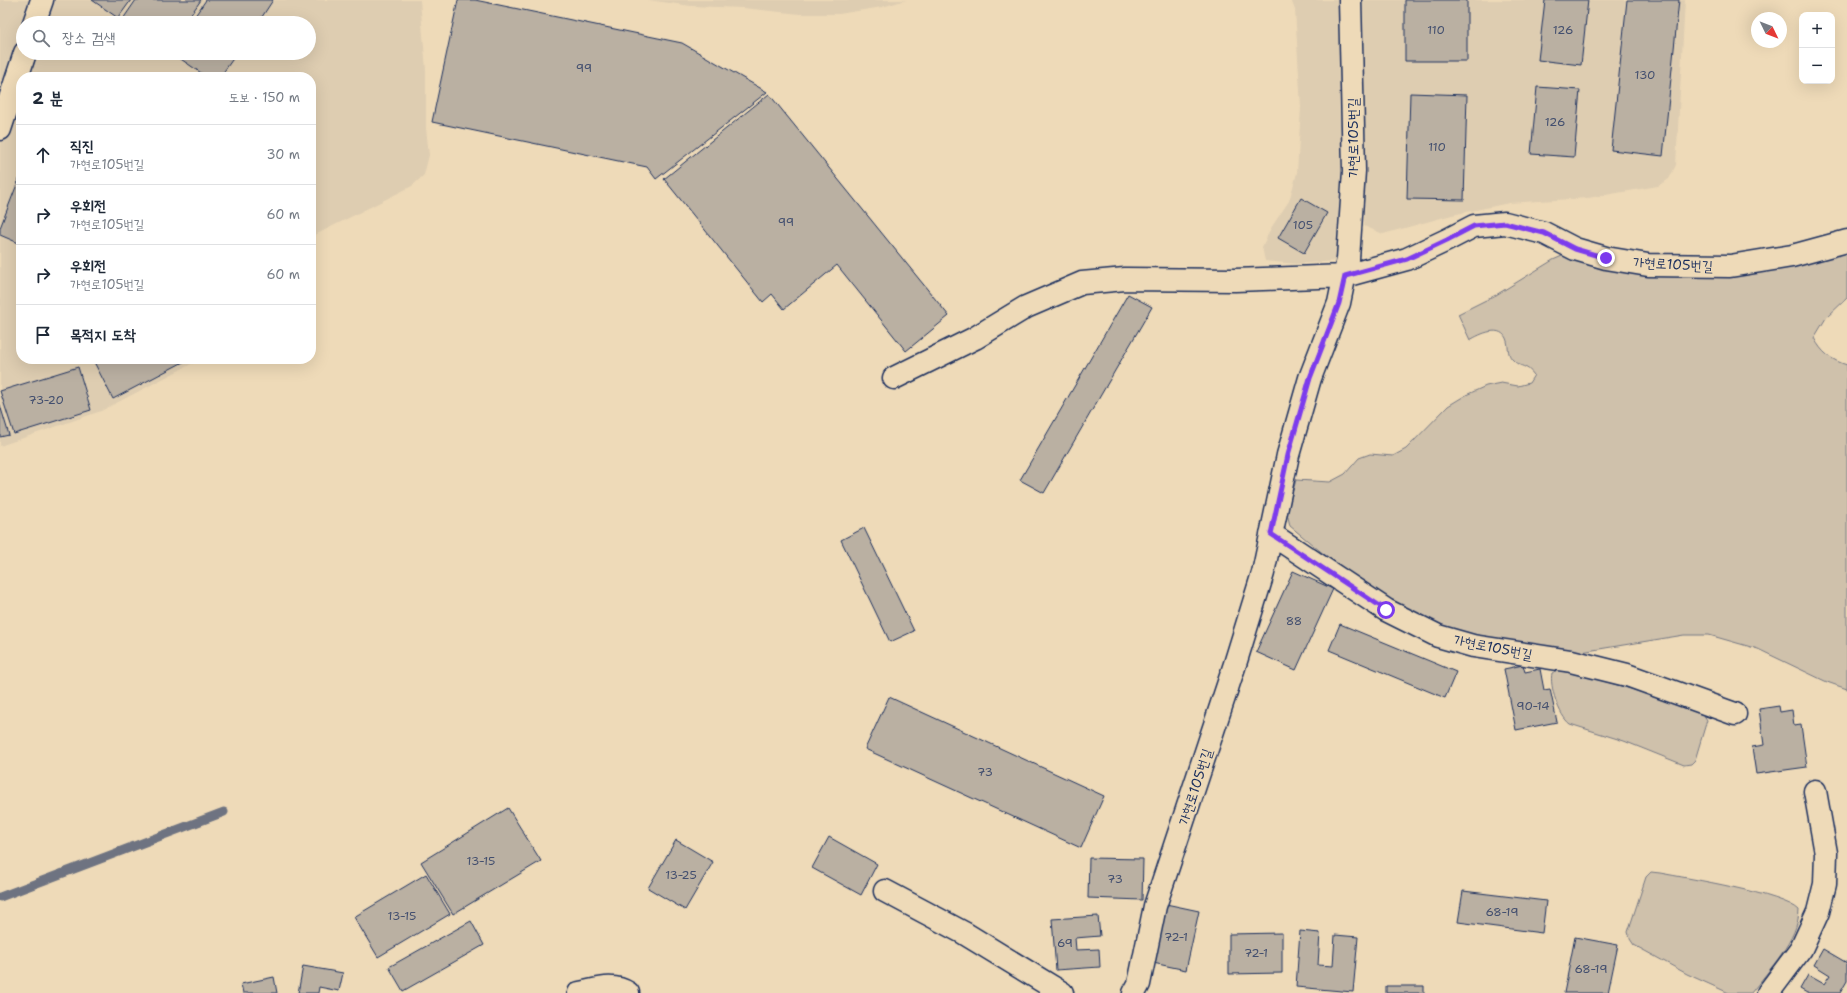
<!DOCTYPE html>
<html lang="ko">
<head>
<meta charset="utf-8">
<style>
  :root { --surface:#fff; --page:#f6f6f7; --text:#1f2937; --muted:#747a83; --line:#e0e1e3 }
  body { margin:0; font-family:"Shantell Sans","Poor Story",sans-serif; background:var(--page); color:var(--text) }
  .controls { position:absolute; right:12px; top:12px; display:grid; overflow:hidden; border-radius:8px; box-shadow:0 4px 16px #0002 }
  .controls button { width:36px; height:36px; display:grid; place-items:center; padding:0; border:0; border-bottom:1px solid var(--line); background:var(--surface); color:var(--text); font:20px sans-serif }
  .compass { position:absolute; left:1751px; top:12px; width:36px; height:36px; border-radius:50%; background:var(--surface); box-shadow:0 4px 16px #0002; rotate:133deg }
  .stop { position:absolute; width:12px; height:12px; margin:-9px; border:3px solid #7c3aed; border-radius:50%; background:#fff }
  .stop.end { background:#7c3aed; border-color:#fff; box-shadow:0 1px 4px #0008 }
  .list { margin:0; padding:0; list-style:none }
  h2 { display:flex; justify-content:space-between; align-items:center; height:52px; margin:0; padding:0 16px; font-size:17px }
  h2 small { font-size:13px; font-weight:400; color:var(--muted) }
  .list li { display:grid; grid-template-columns:26px 1fr auto; gap:12px; align-items:center; box-sizing:border-box; height:60px; padding:0 16px; border-top:1px solid var(--line) }
  .list b { display:block; font-size:15px; white-space:nowrap }
  .list p { margin:0; font-size:13px; white-space:nowrap; color:var(--muted) }
  .list em { font-size:13px; font-style:normal; color:var(--muted) }
  .icon { flex:none; width:22px; height:22px; fill:none; stroke:currentColor; stroke-width:2; stroke-linecap:round; stroke-linejoin:round }
  .map { position:relative; flex:none; width:1847px; height:993px; overflow:hidden }
  .search { position:absolute; background:var(--surface); box-shadow:0 4px 16px #0002; left:16px; top:16px; width:300px; height:44px; display:flex; align-items:center; gap:10px; box-sizing:border-box; padding:0 14px; border-radius:22px; color:var(--muted); font-size:15px }
  .panel { position:absolute; background:var(--surface); box-shadow:0 4px 16px #0002; left:16px; top:72px; width:300px; height:292px; border-radius:16px }
  .map>svg:first-child { display:block }
  .built { fill:#decdb1; fill-rule:evenodd }
  .green { fill:#cfc1ab; stroke:#757884 }
  .lines { fill:none; stroke-linecap:round; stroke-linejoin:round }
  .stream { stroke:#6e7381; stroke-width:9 }
  .building { fill:#bab0a2; stroke:#1b2f5e }
  .minor-casing { stroke:#1b2f5e; stroke-width:25 }
  .minor { stroke:#eedab8; stroke-width:22 }
  .route { stroke:#7c3aed; stroke-width:5 }
  .labels { text-anchor:middle; stroke-width:4; stroke-linejoin:round; paint-order:stroke }
  .number-label { font-size:12px; fill:#434f6f }
  .street-label { font-size:14px; fill:#1b2f5e; stroke:#eedab8 }
</style>
</head>
<body>
<div class="map">
<svg width="1847" height="993" viewBox="0 0 1847 993">
  <rect width="100%" height="100%" fill="#eedab8"/>
  <filter id="ink" filterUnits="userSpaceOnUse"><feTurbulence type="fractalNoise" baseFrequency=".025" numOctaves="2"/><feDisplacementMap in="SourceGraphic" scale="8" xChannelSelector="R" yChannelSelector="G"/><feConvolveMatrix kernelMatrix="1 2 1 2 8 2 1 2 1" color-interpolation-filters="sRGB"/></filter>
  <g filter="url(#ink)">
    <!-- built -->
    <path class="built" d="M0,0H420L426,70V128L429,155L424,175L412,186L311,237V77H21V359H197L195,362L101,411L0,446ZM23,23H309V53H23Z
      M648,0H906L882,7L839,14H800L743,8L691,6Z
      M1291,0H1341V208L1336,261L1296,264L1265,261L1262,247L1271,228L1289,201L1297,173L1301,107L1295,10Z
      M1362,0H1685L1676,165L1669,179L1658,186L1588,198L1509,203L1452,215L1383,234L1364,226L1365,184Z"/>
    <!-- green -->
    <path class="green" d="M1847,248V298L1826,318L1814,338C1822,353 1831,360 1847,365V689L1827,682L1758,649L1709,635H1684L1581,652L1508,644L1438,628L1355,580L1290,526L1287,513L1296,480L1330,482L1345,474L1359,458L1370,454L1393,456L1406,449L1448,406L1466,395L1486,386L1501,383L1518,386L1529,383L1534,375C1526,364 1521,368 1514,361C1507,355 1509,349 1507,341C1502,323 1480,334 1470,340L1458,314L1496,295L1553,260L1569,253L1608,266Z
      M1557,670C1607,680 1654,696 1702,712L1707,720L1695,760L1691,764L1684,765L1624,741L1570,724C1559,716 1549,686 1552,673Z
      M1651,872L1660,873C1687,878 1784,894 1799,910C1799,939 1768,971 1751,993H1729L1687,974L1634,945L1630,939L1628,932L1646,877Z"/>
    <g class="lines">
      <!-- stream -->
      <path class="stream" d="M0,897L224,812"/>
    </g>
    <!-- building -->
    <path class="building" d="M92,0H131L118,18Z
      M136,0H201L185,23H128L123,19Z
      M206,0H273L258,23H190Z
      M458,0H475L682,43L767,92L656,179L647,167L432,122Z
      M1405,0H1467V61H1405Z
      M1545,0H1588L1581,65L1538,60Z
      M1627,0H1679L1663,156L1611,150Z
      M172,53H237L220,77H207Z
      M1537,87L1580,90L1574,157L1531,154Z
      M1410,93L1467,95L1464,200L1407,199Z
      M769,94L949,316L906,351L837,265L784,309L772,294L763,302L664,179Z
      M21,174V244L0,235V228Z
      M1301,198L1327,213L1304,253L1278,238Z
      M1128,294L1152,307L1044,493L1020,480Z
      M96,359H189L113,399L93,360Z
      M78,367L91,410L14,434L0,391Z
      M0,405L9,435L0,437Z
      M864,528L914,631L890,642L841,540Z
      M1293,571L1333,589L1296,670L1256,652Z
      M1340,624L1456,672L1445,698L1329,650Z
      M1523,665L1525,672L1540,669L1544,690L1550,689L1557,722L1516,730L1504,669Z
      M889,697L1104,796L1081,848L865,749Z
      M1779,706L1780,712L1792,710L1794,726L1801,725L1807,767L1756,774L1752,747L1764,745L1759,709Z
      M508,808L541,861L453,914L421,862Z
      M829,837L877,864L861,895L812,868Z
      M676,840L713,862L685,910L648,888Z
      M1089,858L1143,859L1142,900L1088,898Z
      M426,874L450,914L378,957L354,917Z
      M1463,891L1546,901L1542,933L1458,922Z
      M1166,904L1199,911L1186,970L1153,963Z
      M1098,916L1100,936L1075,938L1076,950L1099,949L1100,967L1056,970L1052,919Z
      M471,921L484,945L403,991L389,967Z
      M1300,931L1320,933L1318,965L1333,966L1335,935L1358,937L1353,992L1296,987Z
      M1282,933V973L1229,974V934Z
      M1575,937L1618,945L1608,993H1564Z
      M1823,949L1847,963V981L1840,993H1807L1800,989L1808,975L1824,984L1830,975L1814,965Z
      M303,966L343,973L339,991L319,987L318,993H298Z
      M274,977L277,993H243L241,984Z
      M1386,986H1424V993H1386Z"/>
    <g class="lines">
      <defs>
        <path id="minor" d="M34,23L42,0
          M0,129L25,53
          M894,378L975,338L1026,307L1082,283L1125,279L1235,280L1345,276L1407,259L1447,240L1474,226L1505,223L1544,233L1575,249L1606,258L1648,265L1730,266L1792,256L1847,241
          M1271,534L1386,610L1438,636L1473,646L1571,661L1627,675L1735,714
          M885,891L964,933L1062,993
          M579,993C596,990 613,983 628,993
          M1134,993L1139,984L1155,906L1235,664L1263,573L1288,455L1310,378L1339,303L1348,259L1354,171L1350,0
          M1768,993L1801,949L1818,912L1825,884L1826,853L1815,791"/>
      </defs>
      <!-- minor casing -->
      <use href="#minor" class="minor-casing"/>
      <!-- minor -->
      <use href="#minor" class="minor"/>
    </g>
  </g>
  <g class="lines" filter="url(#ink)">
    <!-- route -->
    <path class="route" d="M1386,610L1271,534L1288,455L1310,378L1339,303L1345,276L1407,259L1447,240L1474,226L1505,223L1544,233L1575,249L1606,258"/>
  </g>
  <g class="labels">
    <!-- number labels -->
    <g class="number-label">
      <text x="1436" y="34">110</text>
      <text x="1563" y="34">126</text>
      <text x="584" y="72">99</text>
      <text x="1645" y="79">130</text>
      <text x="1555" y="126">126</text>
      <text x="1437" y="151">110</text>
      <text x="786" y="226">99</text>
      <text x="1303" y="229">105</text>
      <text x="46" y="404">73-20</text>
      <text x="1294" y="625">88</text>
      <text x="1533" y="710">90-14</text>
      <text x="985" y="776">73</text>
      <text x="481" y="865">13-15</text>
      <text x="681" y="879">13-25</text>
      <text x="1115" y="883">73</text>
      <text x="1502" y="916">68-19</text>
      <text x="402" y="920">13-15</text>
      <text x="1176" y="941">72-1</text>
      <text x="1065" y="947">69</text>
      <text x="1256" y="957">72-1</text>
      <text x="1591" y="973">68-19</text>
    </g>
    <!-- street labels -->
    <g class="street-label">
      <text transform="translate(1353 138) rotate(-90)" y="5">가현로105번길</text>
      <text transform="translate(1673 264) rotate(3)" y="5">가현로105번길</text>
      <text transform="translate(1493 647) rotate(11)" y="5">가현로105번길</text>
      <text transform="translate(1195 787) rotate(-72)" y="5">가현로105번길</text>
    </g>
  </g>
</svg>
<div class="controls">
<button>+</button>
<button>−</button>
</div>
<svg class="compass" viewBox="-18 -18 36 36"><path d="M0-13l5 13h-10z" fill="#e53935"/><path d="M0 13l5-13h-10z" fill="#747a83"/></svg>
<div class="stop" style="left:1386px;top:610px"></div>
<div class="stop end" style="left:1606px;top:258px"></div>
<div class="search"><svg class="icon" aria-label="search" viewBox="0 0 24 24"><circle cx="10" cy="10" r="6"/><path d="M15 15l6 6"/></svg>장소 검색</div>
<section class="panel">
<h2>2 분<small>도보 · 150 m</small></h2>
<ul class="list">
<li><svg class="icon" aria-label="ahead" viewBox="0 0 24 24"><path d="M12 20V5M6 11l6-6 6 6"/></svg><div><b>직진</b><p>가현로105번길</p></div><em>30 m</em></li>
<li><svg class="icon" aria-label="right" viewBox="0 0 24 24"><path d="M7 20v-9h11M14 6l5 5-5 5"/></svg><div><b>우회전</b><p>가현로105번길</p></div><em>60 m</em></li>
<li><svg class="icon" aria-label="right" viewBox="0 0 24 24"><path d="M7 20v-9h11M14 6l5 5-5 5"/></svg><div><b>우회전</b><p>가현로105번길</p></div><em>60 m</em></li>
<li><svg class="icon" aria-label="arrive" viewBox="0 0 24 24"><path d="M6 21V4h12l-3 4 3 4H6"/></svg><div><b>목적지 도착</b></div></li>
</ul>
</section>
</div>
</body>
</html>
